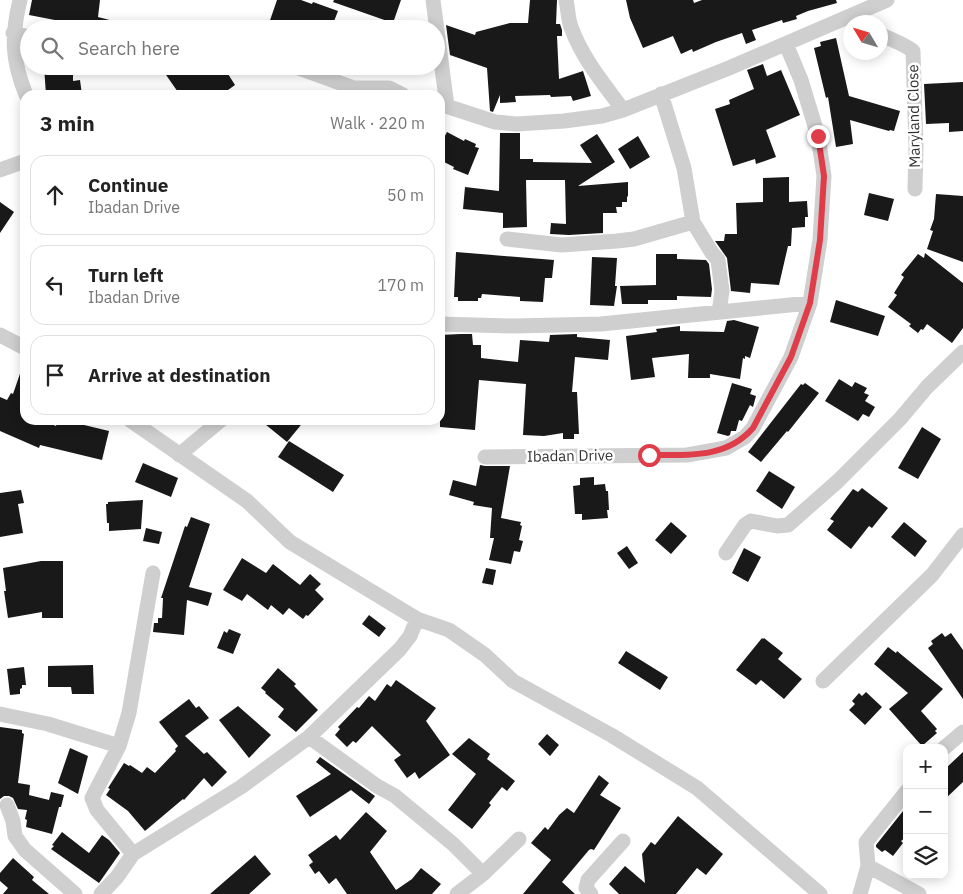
<!DOCTYPE html>
<html lang="en">
<head>
<meta charset="utf-8">
<style>
  :root { --surface:#fff; --page:#f2f2f2; --text:#222; --muted:#767676; --line:#e0e0e0 }
  body { margin:0; font-family:"IBM Plex Sans",sans-serif; background:var(--page); color:var(--text) }
  .controls { position:absolute; right:15px; bottom:15px; display:grid; overflow:hidden; border-radius:10px; box-shadow:0 2px 12px #0003 }
  .controls button { width:45px; height:45px; display:grid; place-items:center; padding:0; border:0; border-bottom:1px solid var(--line); background:var(--surface); color:var(--text); font:25px sans-serif }
  .compass { position:absolute; left:843px; top:15px; width:45px; height:45px; border-radius:50%; background:var(--surface); box-shadow:0 2px 12px #0003; rotate:308deg }
  .stop { position:absolute; width:15px; height:15px; margin:-11px; border:4px solid #e03d4b; border-radius:50%; background:#fff }
  .stop.end { background:#e03d4b; border-color:#fff; box-shadow:0 1px 5px #0008 }
  .list { margin:0; padding:0; list-style:none }
  h2 { display:flex; justify-content:space-between; align-items:center; height:65px; margin:0; padding:0 20px; font-size:21px }
  h2 small { font-size:16px; font-weight:400; color:var(--muted) }
  .list li { display:grid; grid-template-columns:32px 1fr auto; gap:15px; align-items:center; box-sizing:border-box; height:80px; margin:0 10px 10px; padding:0 10px; border:1px solid var(--line); border-radius:15px }
  .list b { display:block; font-size:19px; white-space:nowrap }
  .list p { margin:0; font-size:16px; white-space:nowrap; color:var(--muted) }
  .list em { font-size:16px; font-style:normal; color:var(--muted) }
  .icon { flex:none; width:28px; height:28px; fill:none; stroke:currentColor; stroke-width:2; stroke-linecap:round; stroke-linejoin:round }
  .map { position:relative; flex:none; width:963px; height:894px; overflow:hidden }
  .search { position:absolute; background:var(--surface); box-shadow:0 2px 12px #0003; left:20px; top:20px; width:425px; height:55px; display:flex; align-items:center; gap:12px; box-sizing:border-box; padding:0 18px; border-radius:28px; color:var(--muted); font-size:19px }
  .panel { position:absolute; background:var(--surface); box-shadow:0 2px 12px #0003; left:20px; top:90px; width:425px; height:335px; border-radius:15px }
  .map>svg:first-child { display:block }
  .building { fill:#191919 }
  .lines { fill:none; stroke-linecap:round; stroke-linejoin:round }
  .minor { stroke:#cfcfcf; stroke-width:15 }
  .route { stroke:#e03d4b; stroke-width:6 }
  .labels { text-anchor:middle; stroke-width:5; stroke-linejoin:round; paint-order:stroke }
  .street-label { font-size:15px; fill:#323232; stroke:#fff }
</style>
</head>
<body>
<div class="map">
<svg width="963" height="894" viewBox="0 0 963 894">
  <rect width="100%" height="100%" fill="#fff"/>
  <!-- building -->
  <path class="building" d="M32,0H100L98,17L129,25V29H78L59,24L60,21L29,15Z
    M277,0H301L312,4L313,2L338,11L331,29H267Z
    M334,0H401L393,23L333,2Z
    M530,0H557L556,24H560L562,30V36H557L559,79L583,71L591,96L573,101L571,96L551,97L550,95L515,96L516,102L500,103V95L493,112L490,111L487,68L450,55L446,25L475,35L476,32L510,23H528Z
    M626,0H693L694,3L702,0H836L837,3L808,11L796,16L797,19L783,23L782,20L752,30L756,40L746,44L742,33L716,42L693,52L692,49L681,54L673,36L643,48L630,18Z
    M836,38L849,96L900,111L894,131L890,130L889,131L850,120L853,144L836,147L828,97L826,98L814,48L821,46L820,42Z
    M763,64L767,76L781,70L800,115L766,130L776,157L756,164L755,159L733,166L715,109L730,104L729,100L754,89L747,70Z
    M44,66H73V81L80,80L82,95H46Z
    M172,66H223L235,85L221,95H180L164,72Z
    M963,82V131L949,132V123L926,124L924,84Z
    M447,132L464,141L465,139L476,144L475,147L479,148L468,175L453,169L454,167L440,160V145Z
    M500,133H520V159H533V162L592,163L580,145L597,134L615,162L578,186L628,182V196L627,197V202H622V207H616L617,213H603V233L569,235L550,234L551,223L566,224L565,180H526L527,227L503,228V213L463,209L465,187L499,191Z
    M638,136L650,157L630,169L618,149Z
    M789,177V202L807,201L808,217H805V227L792,228L791,246H788L779,285L751,283L750,293L731,291L727,258L715,241H724L725,234H737L736,203L763,202V178Z
    M869,193L894,199L888,221L864,215Z
    M936,194L963,196V262L927,249L933,231L930,230L934,219Z
    M0,202L14,212L0,233Z
    M456,252L554,260L552,278H545L543,302L520,301V297L482,294L481,298H478V301H458V297H454Z
    M925,253L963,283V328L952,343L927,324L923,330L921,329L918,333L909,326L911,324L888,307L897,295L894,293L904,277L901,275L918,254L924,258Z
    M656,254H677V259L706,260L709,264L712,289L711,297L677,296V300H648V304H622L620,286L656,285Z
    M592,257L617,258L615,286H617L614,306L590,305Z
    M836,300L885,316L878,336L830,322Z
    M734,320L759,327L750,358L745,356V359L743,358L740,379L710,374V378H688L689,354L652,358L655,377L631,380L626,336L657,332L656,329L680,326V331L724,332L727,321Z
    M461,334H472L473,345H481V358L518,362L520,340L549,342L550,335L577,334V337L610,340L608,360L575,357L572,392H577L579,434H574V439H563V433L544,436L523,435L526,384L479,380L475,430L440,427V335Z
    M23,365H25V420H42L56,426L58,420H81L80,424L109,431L102,460L40,445L39,448L0,431V397L7,400L11,393L13,394Z
    M839,379L852,387L855,382L867,388L864,393L869,395L865,401L875,407L869,417L863,414L858,421L825,401Z
    M732,383L752,389L750,394L756,396L753,407L750,405L742,421L739,420L736,431H731L730,435L728,436L717,433Z
    M805,383L819,393L788,432L787,431L761,462L748,452L801,384L803,385Z
    M260,420H305L287,442Z
    M922,427L941,439L918,479L898,468Z
    M289,441L344,475L333,492L278,457Z
    M143,463L178,478L171,497L135,482Z
    M480,465L485,466H510L501,518L521,522L520,525L522,526L519,540L523,541L520,552L514,551L511,564L489,560L494,538H490L492,508L473,505L474,502L449,495L453,480L476,486Z
    M769,471L795,487L782,509L756,491Z
    M594,477V485L605,484L606,491H608L609,510H607L608,518L582,520V514H575L573,486L580,485V478Z
    M862,488L888,508L872,528L869,526L851,549L827,530L834,521L830,519L853,489L858,492Z
    M21,490L24,503L18,504L23,533L0,537V493Z
    M143,500L141,529L109,531V523H107L106,504H108V502Z
    M191,517L210,524L189,587L212,593L208,606L187,600L184,635L153,632L154,623H158V618H162L163,598H161L185,526L187,527Z
    M671,522L687,536L671,554L655,540Z
    M904,522L927,541L915,557L891,537Z
    M146,528L162,532L159,544L143,541Z
    M627,546L638,563L629,569L617,553Z
    M744,548L761,557L748,582L732,573Z
    M242,558L266,573L273,564L300,585L310,574L321,584L315,590L324,599L308,616L306,615L303,619L289,608L283,615L271,605L268,610L247,594L242,601L223,590Z
    M41,561H63V618H42V612L8,618L4,591H6L3,568Z
    M486,568L496,570L493,585L482,583Z
    M369,615L386,628L379,637L362,624Z
    M229,629L241,634L233,654L217,648L224,631L227,633Z
    M942,633L945,637L951,633L963,650V699L928,648L933,644L931,641Z
    M762,638L763,639L764,638L783,653L778,659L802,679L784,699L761,680L756,685L736,670Z
    M888,647L896,653L897,651L943,689L921,711L937,729L935,731L937,733L922,746L889,709L908,693L874,664Z
    M626,651L668,677L660,690L618,663Z
    M93,665L94,694H72L71,687H48V666Z
    M24,667L26,685H22V688L20,689V694L10,695L7,669Z
    M278,668L296,684L294,686L318,710L296,732L278,717L284,709L265,693L266,692L261,688Z
    M396,680L436,708L426,721L450,755L419,779L415,772L407,778L394,760L401,755L372,726L356,743L353,741L347,747L335,735L340,729L338,727L357,707L359,708L369,696L375,701L387,684L391,687Z
    M866,692L882,707L865,725L849,710L855,704L852,701L859,693L862,696Z
    M189,699L196,708L199,706L209,718L185,736L204,754L207,752L227,772L212,787L204,778L184,800L183,799L145,831L128,811L106,795L110,789L108,788L124,763L129,766L130,765L142,773L147,767L155,773L176,751L175,749L178,746L159,722Z
    M238,706L271,735L249,758L219,720Z
    M0,727L22,730V733L24,734L18,783L30,785L29,795L49,800L51,792L64,795L61,807H59L52,834L26,827L27,820L25,819L27,810L18,809L13,798L9,796H4L0,799Z
    M547,734L559,745L550,756L538,744Z
    M469,738L490,754L487,759L515,781L507,791L502,787L489,803L491,805L472,829L448,810L476,774L452,754Z
    M70,748L88,756L78,794L58,783Z
    M963,752V782L944,800V770Z
    M320,757L375,796L369,804L351,790L310,817L296,796L331,774L316,762Z
    M599,775L609,783L600,795L621,808L594,850L591,849L589,850L562,882L575,894H523L551,860L531,843L545,827L548,830L559,815L567,808L574,813Z
    M907,806V836L901,841L903,843L893,856L885,850L882,852L876,847V845Z
    M366,812L387,831L370,852L396,890L412,879L421,868L441,884L432,894H347L336,878L329,884L319,871L315,874L309,865L313,862L308,855L336,835L340,840Z
    M678,816L723,854L706,875L697,868L676,894H619L609,884L625,866L645,883L642,854L651,842L655,845Z
    M62,832L89,853L102,835L109,840L120,853L99,883L51,849L54,846L52,845Z
    M255,855L271,874L249,894H210Z
    M13,858L34,877L32,880L49,894H3L8,888L0,881V873Z"/>
  <g class="lines">
    <!-- minor -->
    <path class="minor" d="M20,0C11,37 12,60 26,95
      M433,0L447,106
      M566,0C568,9 568,19 571,27C582,58 604,84 623,110
      M13,33L29,37
      M880,34C891,40 903,43 913,51L916,147L915,189
      M293,66L354,88H389L403,95
      M661,94L684,168L693,222L712,253L718,260L722,291L719,312
      M440,104L495,122L517,124L564,121L602,116L623,110L729,68L887,0
      M0,170L25,161
      M507,239L562,245L617,241L634,239L693,222
      M440,324L514,326L601,324L810,303
      M0,335L25,348
      M130,420L247,501L290,542L417,619L449,630L485,655L513,681L611,735L697,788L820,894
      M179,455L221,420
      M485,457L687,455L726,448L745,437L753,428L791,357L810,303L820,240L824,176L818,136L801,80L786,44
      M726,553L745,525L751,521L777,526L788,525L838,481L900,419L927,387L963,352
      M823,681L932,575L963,535
      M0,714L48,724L119,746
      M309,737L377,786L395,796L453,844L483,874
      M944,748L963,732
      M7,805L13,821L15,836L25,850L75,894
      M133,854L241,787L309,737L400,649L410,636L417,619
      M868,866L919,894
      M101,894L117,877L133,854L97,810L92,798L119,746L129,713L153,573
      M457,894L483,874L519,839
      M591,894L586,888L588,880L623,841
      M860,894L868,866L866,842L907,791"/>
  </g>
  <g class="lines">
    <!-- route -->
    <path class="route" d="M649,455C687,455 726,459 753,428L791,357L810,303L820,240L824,176L818,136"/>
  </g>
  <g class="labels">
    <!-- street labels -->
    <g class="street-label">
      <text transform="translate(914 116) rotate(-91)" y="5">Maryland Close</text>
      <text transform="translate(570 456) rotate(-1)" y="5">Ibadan Drive</text>
    </g>
  </g>
</svg>
<div class="controls">
<button>+</button>
<button>−</button>
<button><svg class="icon" aria-label="layers" viewBox="0 0 24 24"><path d="M12 4l9 5-9 5-9-5zM3 14l9 5 9-5"/></svg></button>
</div>
<svg class="compass" viewBox="-18 -18 36 36"><path d="M0-13l5 13h-10z" fill="#e53935"/><path d="M0 13l5-13h-10z" fill="#767676"/></svg>
<div class="stop" style="left:649px;top:455px"></div>
<div class="stop end" style="left:818px;top:136px"></div>
<div class="search"><svg class="icon" aria-label="search" viewBox="0 0 24 24"><circle cx="10" cy="10" r="6"/><path d="M15 15l6 6"/></svg>Search here</div>
<section class="panel">
<h2>3 min<small>Walk · 220 m</small></h2>
<ul class="list">
<li><svg class="icon" aria-label="ahead" viewBox="0 0 24 24"><path d="M12 20V5M6 11l6-6 6 6"/></svg><div><b>Continue</b><p>Ibadan Drive</p></div><em>50 m</em></li>
<li><svg class="icon" aria-label="left" viewBox="0 0 24 24"><path d="M17 20v-9H6M10 6l-5 5 5 5"/></svg><div><b>Turn left</b><p>Ibadan Drive</p></div><em>170 m</em></li>
<li><svg class="icon" aria-label="arrive" viewBox="0 0 24 24"><path d="M6 21V4h12l-3 4 3 4H6"/></svg><div><b>Arrive at destination</b></div></li>
</ul>
</section>
</div>
</body>
</html>
